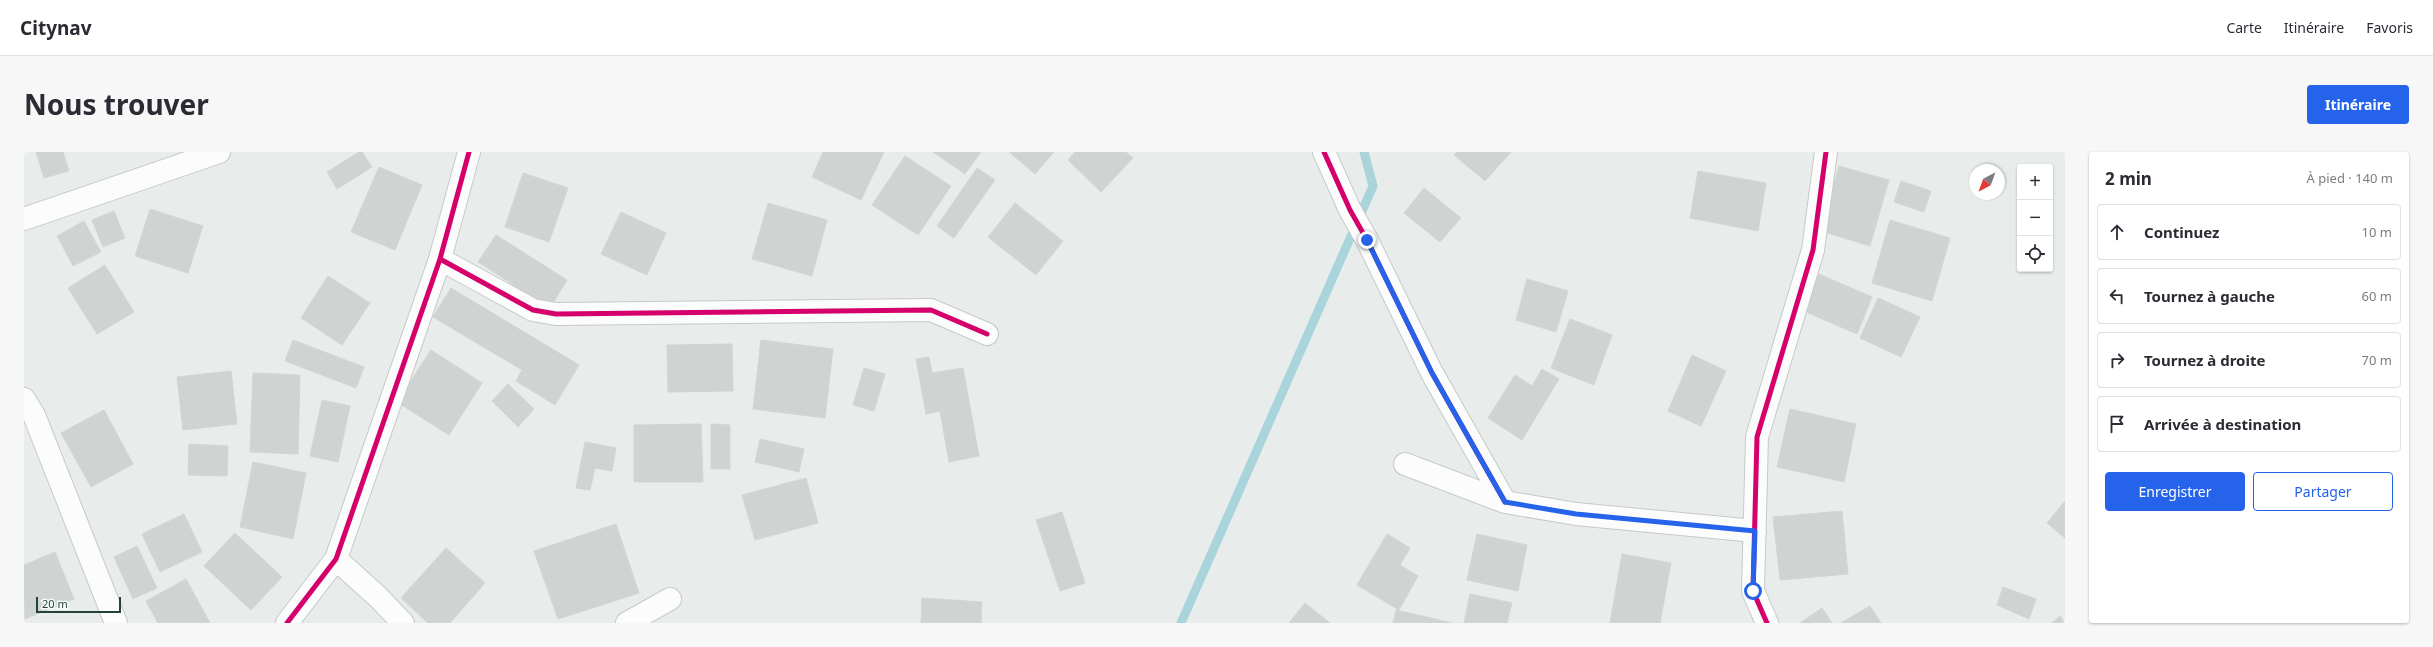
<!DOCTYPE html>
<html lang="fr">
<head>
<meta charset="utf-8">
<style>
  :root { --surface:#fff; --page:#f7f7f7; --text:#2b2b33; --muted:#7c7c81; --line:#e1e1e2; --accent:#2563eb }
  body { margin:0; font-family:"Noto Sans",sans-serif; background:var(--page); color:var(--text) }
  .controls { position:absolute; right:12px; top:12px; display:grid; overflow:hidden; border-radius:4px; box-shadow:0 1px 3px #0004 }
  .controls button { width:36px; height:36px; display:grid; place-items:center; padding:0; border:0; border-bottom:1px solid var(--line); background:var(--surface); color:var(--text); font:20px sans-serif }
  .compass { position:absolute; left:1945px; top:12px; width:36px; height:36px; border-radius:50%; background:var(--surface); box-shadow:0 1px 3px #0004; rotate:221deg }
  .scale { position:absolute; left:12px; bottom:10px; width:85px; box-sizing:border-box; padding-left:4px; border:2px solid #24423a; border-top:0; font-size:11px; line-height:14px; white-space:nowrap; color:#24423a; -webkit-text-stroke:3px #f7fbf9; paint-order:stroke }
  .stop { position:absolute; width:12px; height:12px; margin:-9px; border:3px solid #2563eb; border-radius:50%; background:#fff }
  .stop.end { background:#2563eb; border-color:#fff; box-shadow:0 1px 4px #0008 }
  .list { margin:0; padding:0; list-style:none }
  h2 { display:flex; justify-content:space-between; align-items:center; height:52px; margin:0; padding:0 16px; font-size:17px }
  h2 small { font-size:13px; font-weight:400; color:var(--muted) }
  .list li { display:grid; grid-template-columns:26px 1fr auto; gap:12px; align-items:center; box-sizing:border-box; height:56px; margin:0 8px 8px; padding:0 8px; border:1px solid var(--line); border-radius:4px }
  .list b { display:block; font-size:15px; white-space:nowrap }
  .list em { font-size:13px; font-style:normal; color:var(--muted) }
  .actions { display:flex; gap:8px; padding:12px 16px }
  .actions a { flex:1; padding:9px 0; border:1px solid var(--accent); border-radius:4px; text-align:center; font-size:14px; color:var(--accent) }
  .actions .main { background:var(--accent); color:#fff }
  .icon { flex:none; width:22px; height:22px; fill:none; stroke:currentColor; stroke-width:2; stroke-linecap:round; stroke-linejoin:round }
  .map { position:relative; flex:none; width:2041px; height:471px; overflow:hidden; border-radius:4px }
  header { display:flex; align-items:center; gap:24px; box-sizing:border-box; height:56px; padding:0 20px; background:var(--surface); border-bottom:1px solid var(--line) }
  header strong { font-size:19px }
  nav { display:flex; gap:22px; margin-inline-start:auto; font-size:14px }
  .intro { display:flex; align-items:center; justify-content:space-between; box-sizing:border-box; height:96px; padding:0 24px }
  h1 { margin:0; font-size:28px }
  .button { padding:10px 18px; border-radius:4px; background:var(--accent); color:#fff; font-size:14px; font-weight:700 }
  main { display:flex; gap:24px; padding:0 24px }
  aside { flex:1; background:var(--surface); border-radius:4px; box-shadow:0 1px 3px #0004 }
  .map>svg:first-child { display:block }
  .lines { fill:none; stroke-linecap:round; stroke-linejoin:round }
  .stream { stroke:#a9d4db; stroke-width:9 }
  .building { fill:#cfd4d2; stroke:#d1d6d4 }
  .minor-casing { stroke:#c5cac8; stroke-width:24 }
  .minor { stroke:#fcfcfc; stroke-width:22 }
  .cycleway-casing { stroke:#f7fbf9; stroke-width:8 }
  .cycleway { stroke:#d6006c; stroke-width:5 }
  .route { stroke:#2563eb; stroke-width:5 }
</style>
</head>
<body>
<header>
<strong>Citynav</strong>
<nav><a>Carte</a><a>Itinéraire</a><a>Favoris</a></nav>
</header>
<div class="intro"><h1>Nous trouver</h1><a class="button">Itinéraire</a></div>
<main>
<div class="map">
<svg width="2041" height="471" viewBox="0 0 2041 471">
  <rect width="100%" height="100%" fill="#e8edeb"/>
  <g class="lines">
    <!-- stream -->
    <path class="stream" d="M1157,471L1349,34L1340,0"/>
  </g>
  <!-- building -->
  <path class="building" d="M12,0H39L45,19L20,26Z
    M335,0H338L348,15L313,37L303,20Z
    M799,0H860L837,48L788,25Z
    M909,0H957L941,22Z
    M985,0H1030L1011,22Z
    M1051,0H1102L1109,6L1077,40L1044,8Z
    M1433,0H1487L1461,29L1430,3Z
    M881,4L927,34L894,83L848,53Z
    M1815,14L1865,28L1846,94L1797,79Z
    M355,15L398,33L371,98L327,80Z
    M953,16L971,28L930,86L913,74Z
    M1674,19L1742,31L1734,79L1666,66Z
    M499,21L544,36L525,90L481,75Z
    M1877,29L1907,39L1900,60L1870,50Z
    M1400,36L1437,66L1416,90L1380,61Z
    M744,51L803,68L788,124L728,107Z
    M991,51L1039,89L1012,123L964,85Z
    M126,57L179,74L164,121L111,104Z
    M90,59L101,86L79,95L68,68Z
    M597,60L642,81L623,123L577,102Z
    M1866,68L1926,86L1908,149L1848,131Z
    M60,69L77,100L49,114L33,84Z
    M472,83L543,128L526,156L454,110Z
    M81,113L110,160L73,182L44,136Z
    M1795,122L1848,145L1833,182L1780,159Z
    M304,124L346,151L318,193L277,166Z
    M1503,127L1544,139L1532,180L1492,168Z
    M427,136L555,213L531,253L492,229L498,218L409,165Z
    M1854,146L1896,165L1877,205L1836,186Z
    M1546,167L1588,183L1570,233L1527,216Z
    M269,188L340,215L332,236L261,209Z
    M737,188L809,197L801,266L729,257Z
    M708,192L709,239L644,240L643,193Z
    M407,198L458,231L425,283L373,250Z
    M1668,203L1702,219L1677,274L1644,259Z
    M905,205L908,221L939,216L955,304L925,310L916,259L902,262L892,207Z
    M840,216L861,222L850,259L829,253Z
    M1518,217L1535,227L1498,288L1464,266L1491,223L1508,234Z
    M207,219L213,272L159,278L153,225Z
    M229,221L276,223L274,302L226,300Z
    M484,232L510,257L494,275L468,249Z
    M298,248L326,254L314,310L286,304Z
    M1766,257L1832,272L1820,330L1753,315Z
    M80,258L109,312L67,335L37,281Z
    M677,272L679,330H610V273Z
    M687,272L706,273V317H687Z
    M736,287L780,297L775,320L731,310Z
    M561,290L592,296L588,319L571,316L566,338L552,336Z
    M165,292L204,294L203,324L164,323Z
    M229,310L282,321L269,387L216,375Z
    M782,326L794,371L731,388L718,343Z
    M2041,349V386L2023,371Z
    M1818,359L1824,422L1756,428L1749,365Z
    M1038,360L1061,431L1036,439L1012,368Z
    M160,362L178,400L136,420L118,382Z
    M592,372L615,441L534,467L510,399Z
    M211,381L258,425L227,458L180,414Z
    M1363,382L1386,396L1376,413L1394,424L1375,458L1333,433Z
    M1453,382L1503,393L1494,439L1443,428Z
    M113,394L133,436L109,447L90,405Z
    M422,396L461,431L426,471H404L377,446Z
    M31,400L50,447L1,467L0,413Z
    M1598,402L1647,411L1636,471H1586Z
    M162,427L186,471H134L122,449Z
    M1979,435L2012,447L2005,467L1973,453Z
    M1446,442L1488,451L1483,471H1440Z
    M898,446L958,450L957,471H897Z
    M1281,451L1306,471H1265Z
    M1846,454L1857,471H1817Z
    M1798,456L1808,471H1776Z
    M1372,458L1428,471H1369Z
    M2036,464L2041,471H2028Z"/>
  <g class="lines">
    <defs>
      <path id="minor" d="M1300,0L1326,58L1343,88L1408,221L1481,350
        M0,67L195,0
        M416,107L509,158L532,162L907,158L963,182
        M0,247L10,263L92,471
        M1381,312L1481,350L1552,362L1731,379
        M312,407L354,445L379,471
        M263,471L312,407L416,107L445,0
        M603,471L646,447
        M1743,471L1729,439L1733,285L1789,98L1802,0"/>
    </defs>
    <!-- minor casing -->
    <use href="#minor" class="minor-casing"/>
    <!-- minor -->
    <use href="#minor" class="minor"/>
    <defs>
      <path id="cycleway" d="M1300,0L1326,58L1343,88L1408,221L1481,350
        M416,107L509,158L532,162L907,158L963,182
        M263,471L312,407L416,107L445,0
        M1743,471L1729,439L1733,285L1789,98L1802,0"/>
    </defs>
    <!-- cycleway casing -->
    <use href="#cycleway" class="cycleway-casing"/>
    <!-- cycleway -->
    <use href="#cycleway" class="cycleway"/>
  </g>
  <g class="lines">
    <!-- route -->
    <path class="route" d="M1343,88L1408,221L1481,350L1552,362L1731,379L1729,439"/>
  </g>
</svg>
<div class="controls">
<button>+</button>
<button>−</button>
<button><svg class="icon" aria-label="locate" viewBox="0 0 24 24"><circle cx="12" cy="12" r="6"/><path d="M12 2v4M12 18v4M2 12h4M18 12h4"/></svg></button>
</div>
<svg class="compass" viewBox="-18 -18 36 36"><path d="M0-13l5 13h-10z" fill="#e53935"/><path d="M0 13l5-13h-10z" fill="#7c7c81"/></svg>
<div class="scale">20 m</div>
<div class="stop" style="left:1729px;top:439px"></div>
<div class="stop end" style="left:1343px;top:88px"></div>
</div>
<aside>
<h2>2 min<small>À pied · 140 m</small></h2>
<ul class="list">
<li><svg class="icon" aria-label="ahead" viewBox="0 0 24 24"><path d="M12 20V5M6 11l6-6 6 6"/></svg><div><b>Continuez</b></div><em>10 m</em></li>
<li><svg class="icon" aria-label="left" viewBox="0 0 24 24"><path d="M17 20v-9H6M10 6l-5 5 5 5"/></svg><div><b>Tournez à gauche</b></div><em>60 m</em></li>
<li><svg class="icon" aria-label="right" viewBox="0 0 24 24"><path d="M7 20v-9h11M14 6l5 5-5 5"/></svg><div><b>Tournez à droite</b></div><em>70 m</em></li>
<li><svg class="icon" aria-label="arrive" viewBox="0 0 24 24"><path d="M6 21V4h12l-3 4 3 4H6"/></svg><div><b>Arrivée à destination</b></div></li>
</ul>
<div class="actions"><a class="main">Enregistrer</a><a>Partager</a></div>
</aside>
</main>
</body>
</html>
